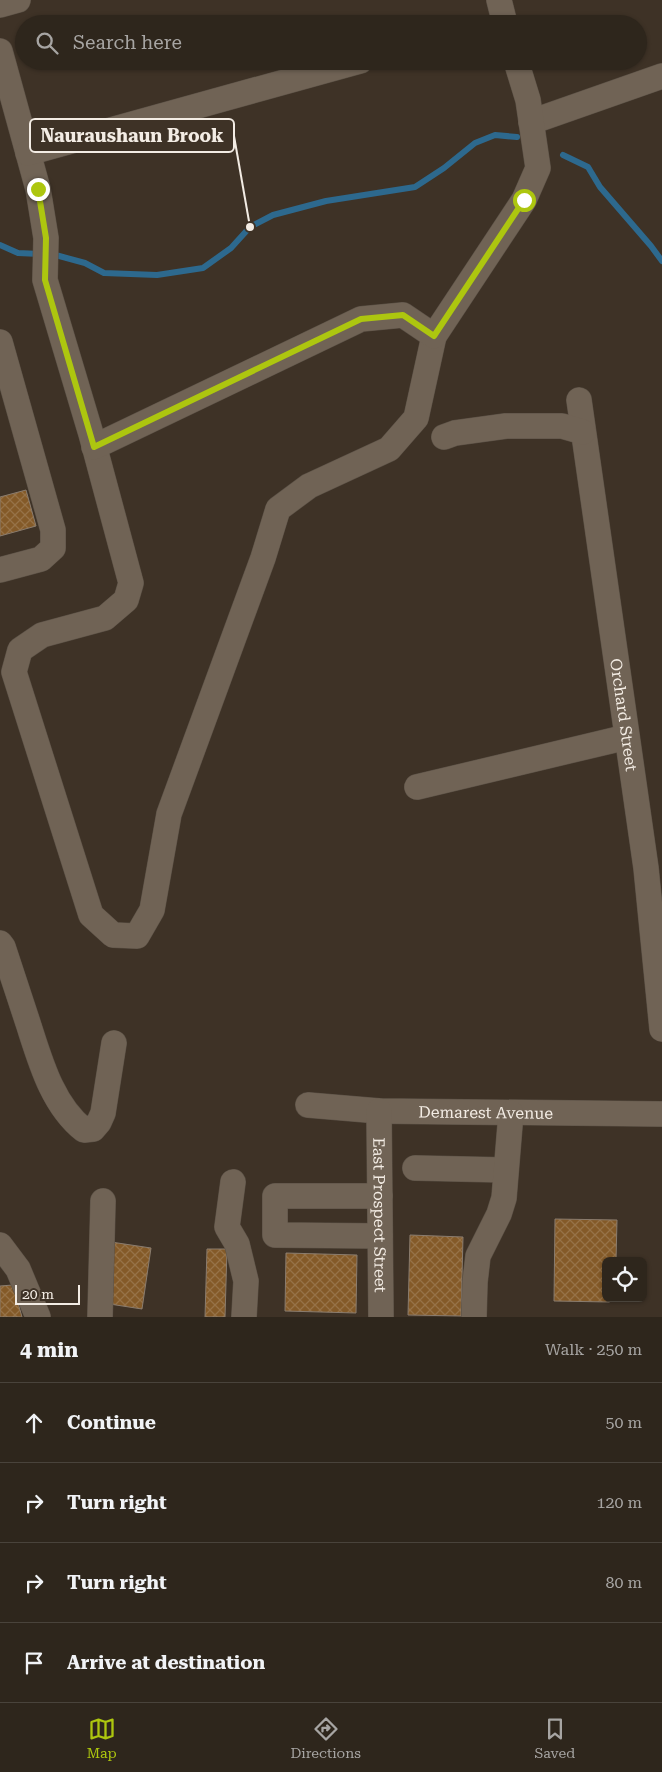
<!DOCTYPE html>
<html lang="en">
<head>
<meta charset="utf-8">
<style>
  :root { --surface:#2e261c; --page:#3a3229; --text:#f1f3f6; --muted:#a7a5a3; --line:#49433b; --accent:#adc60f }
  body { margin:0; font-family:"Roboto Serif",serif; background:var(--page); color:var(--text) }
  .controls { position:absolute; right:15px; bottom:15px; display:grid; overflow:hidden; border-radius:8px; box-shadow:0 1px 4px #0004 }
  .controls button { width:45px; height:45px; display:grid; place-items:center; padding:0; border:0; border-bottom:1px solid var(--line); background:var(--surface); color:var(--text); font:25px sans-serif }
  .scale { position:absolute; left:15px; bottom:12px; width:65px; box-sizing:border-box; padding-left:5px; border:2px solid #f3ece4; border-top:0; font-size:14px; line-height:18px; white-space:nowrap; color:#f3ece4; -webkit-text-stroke:4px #3e3226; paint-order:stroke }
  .stop { position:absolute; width:15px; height:15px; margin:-11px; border:4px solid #adc60f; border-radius:50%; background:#fff }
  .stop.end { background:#adc60f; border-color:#fff; box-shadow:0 1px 5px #0008 }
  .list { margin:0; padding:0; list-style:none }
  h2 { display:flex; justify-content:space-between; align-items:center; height:65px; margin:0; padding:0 20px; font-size:21px }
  h2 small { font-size:16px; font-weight:400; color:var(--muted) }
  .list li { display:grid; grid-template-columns:32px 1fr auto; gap:15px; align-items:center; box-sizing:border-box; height:80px; padding:0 20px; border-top:1px solid var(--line) }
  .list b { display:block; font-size:19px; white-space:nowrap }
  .list em { font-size:16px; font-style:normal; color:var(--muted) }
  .icon { flex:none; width:28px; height:28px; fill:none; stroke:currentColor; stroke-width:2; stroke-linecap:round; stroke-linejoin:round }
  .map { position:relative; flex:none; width:662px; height:1317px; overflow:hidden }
  .search { position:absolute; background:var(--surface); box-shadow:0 1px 4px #0004; left:15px; right:15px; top:15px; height:55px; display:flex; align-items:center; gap:12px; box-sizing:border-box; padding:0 18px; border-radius:28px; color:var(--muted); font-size:19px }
  .sheet { height:385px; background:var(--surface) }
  nav { display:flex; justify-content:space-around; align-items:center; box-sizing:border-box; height:70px; border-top:1px solid var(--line); background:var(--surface); font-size:14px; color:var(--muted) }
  nav a { display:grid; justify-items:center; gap:2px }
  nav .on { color:var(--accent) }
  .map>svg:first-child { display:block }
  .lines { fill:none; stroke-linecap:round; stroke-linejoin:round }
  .stream { stroke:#2d698e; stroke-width:6 }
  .building { fill:url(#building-cross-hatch); stroke:#8a7c6e }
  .minor-casing { stroke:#5b5146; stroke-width:26 }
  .minor { stroke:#706355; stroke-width:25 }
  .route { stroke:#adc60f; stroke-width:6 }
  .labels { text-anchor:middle; stroke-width:4; stroke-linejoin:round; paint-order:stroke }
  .street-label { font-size:16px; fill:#f3ece4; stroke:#3e3226 }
  .leader { fill:none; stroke:#f3ece4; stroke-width:2 }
  .callout-dot { fill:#f3ece4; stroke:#3e3226; stroke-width:2 }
  .callout { fill:#3e3226; stroke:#f3ece4; stroke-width:2 }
  .callout-label { font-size:18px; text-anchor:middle; font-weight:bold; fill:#f3ece4 }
</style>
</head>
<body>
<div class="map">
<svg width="662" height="1317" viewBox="0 0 662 1317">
  <defs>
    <pattern id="building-cross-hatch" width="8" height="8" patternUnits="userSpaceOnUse" patternTransform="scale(1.25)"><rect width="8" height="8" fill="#845a28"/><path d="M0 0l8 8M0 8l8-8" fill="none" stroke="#967247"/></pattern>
  </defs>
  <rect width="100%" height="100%" fill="#3e3226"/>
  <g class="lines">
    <!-- stream -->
    <path class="stream" d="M563,155L588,167L600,187L651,246L662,261
      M0,245L18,253L40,254
      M52,254L85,263L104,273L157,275L203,268L231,248L250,227L273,215L326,201L415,187L444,168L475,143L495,135L517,137"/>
  </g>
  <!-- building -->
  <path class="building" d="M26,490L36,526L0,536V497Z
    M555,1219L617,1220L616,1261H606V1298L616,1299L609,1302L554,1301Z
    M410,1235L463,1237L461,1316L408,1315Z
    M111,1242L151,1248L142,1309L103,1303Z
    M207,1249H227L225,1317H205Z
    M286,1253L357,1255L356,1313L285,1311Z
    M13,1285L22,1317H0V1286Z"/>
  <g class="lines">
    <defs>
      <g id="minor">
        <path d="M499,0L505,24"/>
        <path d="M0,5L18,0"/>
        <path d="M0,51L38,189L46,238L45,280L91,434L131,583L126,600L105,618L42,635L20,650L14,672L91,915L113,935L137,936L152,910L169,814L263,558L278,509L309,486L389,449L416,418L434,336"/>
        <path d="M531,122L662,76"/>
        <path d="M28,153L360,61"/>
        <path d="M0,342L53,530V548L41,559L0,570"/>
        <path id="s1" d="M579,400L646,868L662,1029"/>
        <path d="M444,437L455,433L506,426H562L583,432"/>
        <path d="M94,447L361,319L403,315L434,336L524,200L538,168L528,100L516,61"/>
        <path d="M417,787L627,737"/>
        <path d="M0,943L3,947C11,972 20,998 28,1023C40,1060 52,1105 84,1130L93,1129L99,1122L103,1113L114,1043"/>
        <path id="s2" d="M308,1105L379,1111L662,1114"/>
        <path id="s3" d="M379,1111L381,1317"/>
        <path d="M415,1168L506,1170"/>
        <path d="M233,1182L227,1227L237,1244L246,1281L244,1317"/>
        <path d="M380,1196H275V1235L380,1236"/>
        <path d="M0,1245L18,1269L38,1317"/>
        <path d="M100,1317L103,1201"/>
        <path d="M474,1317L475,1282L478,1256L499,1214L504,1198L511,1113"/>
      </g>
    </defs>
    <!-- minor casing -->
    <use href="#minor" class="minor-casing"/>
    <!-- minor -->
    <use href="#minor" class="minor"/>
  </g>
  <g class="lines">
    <!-- route -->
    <path class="route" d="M38,189L46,238L45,280L94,447L361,319L403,315L434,336L524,200"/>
  </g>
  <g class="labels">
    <!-- street labels -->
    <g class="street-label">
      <text dy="6" stroke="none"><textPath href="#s1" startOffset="318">Orchard Street</textPath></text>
      <text dy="6" stroke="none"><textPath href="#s2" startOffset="178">Demarest Avenue</textPath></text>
      <text dy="6" stroke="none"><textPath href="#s3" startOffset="104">East Prospect Street</textPath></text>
    </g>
  </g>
  <!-- callouts -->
  <path class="leader" d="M250 227L234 136"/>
  <circle class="callout-dot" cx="250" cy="227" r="5"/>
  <rect class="callout" x="30" y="119" width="204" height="33" rx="5"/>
  <g class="callout-label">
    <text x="132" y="142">Nauraushaun Brook</text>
  </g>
</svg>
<div class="controls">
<button><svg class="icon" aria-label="locate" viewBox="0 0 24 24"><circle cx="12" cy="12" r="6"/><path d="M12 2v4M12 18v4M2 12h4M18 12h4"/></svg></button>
</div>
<div class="scale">20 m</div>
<div class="stop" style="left:524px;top:200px"></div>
<div class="stop end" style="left:38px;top:189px"></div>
<div class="search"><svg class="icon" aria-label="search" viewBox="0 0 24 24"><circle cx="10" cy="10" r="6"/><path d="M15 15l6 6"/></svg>Search here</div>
</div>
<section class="sheet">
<h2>4 min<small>Walk · 250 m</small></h2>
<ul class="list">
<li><svg class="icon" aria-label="ahead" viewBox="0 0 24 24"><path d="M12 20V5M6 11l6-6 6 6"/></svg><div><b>Continue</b></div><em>50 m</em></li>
<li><svg class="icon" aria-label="right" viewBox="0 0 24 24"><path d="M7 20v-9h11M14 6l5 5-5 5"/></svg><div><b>Turn right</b></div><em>120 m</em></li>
<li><svg class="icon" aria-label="right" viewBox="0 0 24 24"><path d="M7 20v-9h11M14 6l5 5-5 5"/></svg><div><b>Turn right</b></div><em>80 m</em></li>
<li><svg class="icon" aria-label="arrive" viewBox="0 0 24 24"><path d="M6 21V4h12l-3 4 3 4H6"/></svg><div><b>Arrive at destination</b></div></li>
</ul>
</section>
<nav>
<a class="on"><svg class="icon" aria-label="map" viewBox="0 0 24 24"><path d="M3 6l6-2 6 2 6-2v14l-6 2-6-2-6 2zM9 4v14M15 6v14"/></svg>Map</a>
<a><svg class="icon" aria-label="directions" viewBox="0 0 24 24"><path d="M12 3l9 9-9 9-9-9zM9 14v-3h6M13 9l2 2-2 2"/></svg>Directions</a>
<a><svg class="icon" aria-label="saved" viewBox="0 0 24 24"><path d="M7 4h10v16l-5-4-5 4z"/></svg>Saved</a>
</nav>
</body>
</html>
